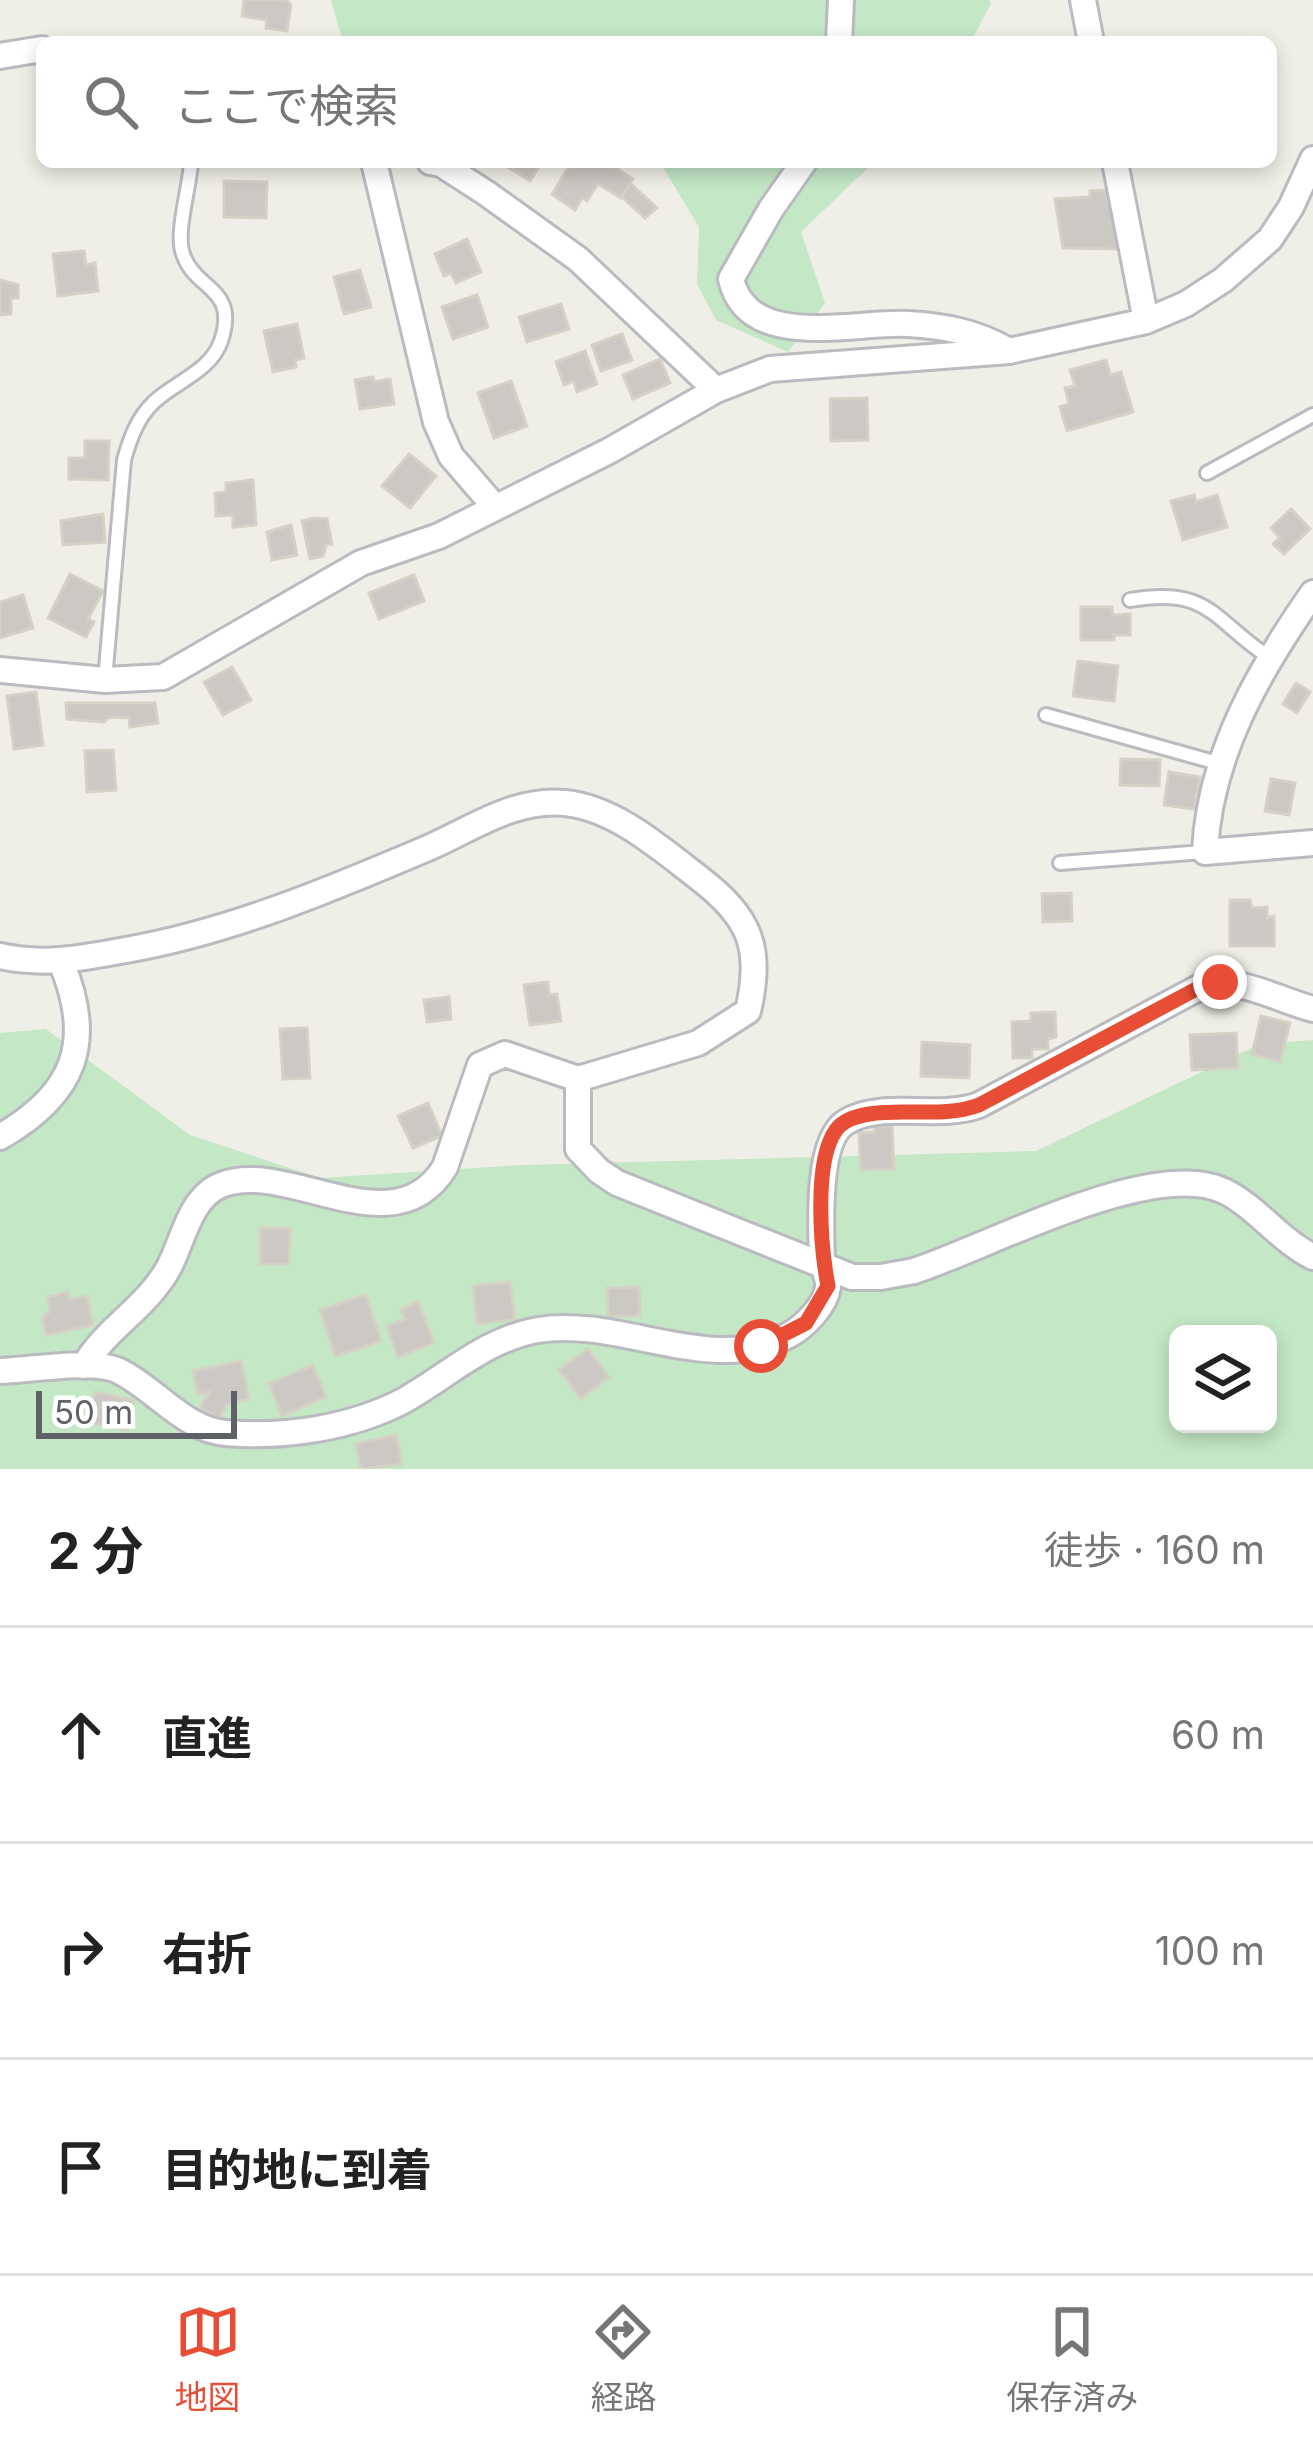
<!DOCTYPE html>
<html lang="ja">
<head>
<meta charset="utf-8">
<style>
  :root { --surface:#fff; --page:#f2f2f2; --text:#222; --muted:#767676; --line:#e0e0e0; --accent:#e84d35 }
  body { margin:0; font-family:Inter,"Noto Sans JP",sans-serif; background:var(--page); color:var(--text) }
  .controls { position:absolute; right:36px; bottom:36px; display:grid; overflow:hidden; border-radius:18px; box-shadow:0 6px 18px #0003 }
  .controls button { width:108px; height:108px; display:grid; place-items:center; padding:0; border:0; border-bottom:3px solid var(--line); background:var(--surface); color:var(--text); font:60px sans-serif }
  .scale { position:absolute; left:36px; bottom:30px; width:201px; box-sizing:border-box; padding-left:12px; border:6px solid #5e6167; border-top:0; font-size:33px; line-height:42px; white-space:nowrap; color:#5e6167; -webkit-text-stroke:9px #fff; paint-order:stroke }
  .stop { position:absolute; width:36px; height:36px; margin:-27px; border:9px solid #e84d35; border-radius:50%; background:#fff }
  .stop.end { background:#e84d35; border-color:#fff; box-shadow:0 3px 12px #0008 }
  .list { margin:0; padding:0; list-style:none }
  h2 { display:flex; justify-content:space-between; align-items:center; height:156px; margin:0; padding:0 48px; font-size:51px }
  h2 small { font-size:39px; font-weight:400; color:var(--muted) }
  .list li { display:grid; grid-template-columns:78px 1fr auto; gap:36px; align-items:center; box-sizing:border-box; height:216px; padding:0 48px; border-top:3px solid var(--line) }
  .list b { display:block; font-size:45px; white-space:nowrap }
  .list em { font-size:39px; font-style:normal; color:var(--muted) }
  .icon { flex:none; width:66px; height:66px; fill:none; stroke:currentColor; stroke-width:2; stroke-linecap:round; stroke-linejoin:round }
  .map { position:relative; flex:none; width:1313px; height:1469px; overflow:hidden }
  .search { position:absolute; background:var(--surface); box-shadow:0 6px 18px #0003; left:36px; right:36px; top:36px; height:132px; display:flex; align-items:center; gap:30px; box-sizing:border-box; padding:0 42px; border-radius:18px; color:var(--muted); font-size:45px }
  .sheet { height:804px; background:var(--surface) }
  nav { display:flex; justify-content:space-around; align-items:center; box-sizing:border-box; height:168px; border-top:3px solid var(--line); background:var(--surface); font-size:33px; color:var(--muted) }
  nav a { display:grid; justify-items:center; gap:6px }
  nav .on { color:var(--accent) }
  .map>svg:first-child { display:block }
  .green { fill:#c4e7c6; fill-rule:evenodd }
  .building { fill:#ccc9c4; stroke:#d5d1c5; stroke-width:3 }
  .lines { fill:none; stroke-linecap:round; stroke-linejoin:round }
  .lane-casing { stroke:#b9bbc0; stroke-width:18 }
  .street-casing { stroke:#b9bbc0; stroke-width:30 }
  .lane { stroke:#fff; stroke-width:12 }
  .street { stroke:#fff; stroke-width:24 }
  .route { stroke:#e84d35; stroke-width:15 }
</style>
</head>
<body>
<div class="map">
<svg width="1313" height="1469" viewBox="0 0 1313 1469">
  <rect width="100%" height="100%" fill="#f0efe7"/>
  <!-- green -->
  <path class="green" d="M331,0H989L991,3L971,42H343Z
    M649,162H874L801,232L825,303L788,352L716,320L697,284L699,227L664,169Z
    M46,1029L190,1135L320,1178L523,1165L1036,1151L1260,1044L1313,1040V1469H0V1033ZM1178,1334H1268V1424H1178Z"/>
  <!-- building -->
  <path class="building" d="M244,0H286L291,5L287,31L266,28L267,20L242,16Z
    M509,162H542L530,181L506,166Z
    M572,162H606L633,179L621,198L598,184L587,201L582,198L575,210L552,194Z
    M224,181L267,182L266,218L224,217Z
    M630,183L657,208L645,218L622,197Z
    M1106,190L1107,201H1115L1119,249L1063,248L1055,199L1090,197V191Z
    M467,239L481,272L456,283L451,273L444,276L435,254Z
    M84,251L86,265L95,263L98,291L58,296L53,254Z
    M360,270L371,307L344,314L334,277Z
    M0,280L18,285V298H11V314L0,315Z
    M477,295L488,327L453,339L442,307Z
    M561,304L569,329L527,342L519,317Z
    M297,324L304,358L295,360L296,367L273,372L264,331Z
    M622,334L632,360L601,371L592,345Z
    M585,351L597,384L577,392L574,381L564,385L556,362Z
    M660,359L670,383L633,399L623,375Z
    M1106,360L1110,375L1121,372L1133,412L1067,431L1060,407L1069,404L1065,388L1075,386L1070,370Z
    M373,377L374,382L390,379L394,404L360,409L355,380Z
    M511,381L527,426L494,438L478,393Z
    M867,398L868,440L831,441L830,399Z
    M85,441H109L108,480L69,479V458H85Z
    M409,454L436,476L410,508L382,486Z
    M253,480L256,525L233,527V515L216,516L215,493L226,492V483Z
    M1194,495L1196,502L1217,495L1227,527L1183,540L1171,501Z
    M1291,509L1310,529L1284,554L1273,544L1280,538L1271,528Z
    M103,514L105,542L63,545L61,521Z
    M314,518L327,519L332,544L326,545L323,556L310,559L302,521Z
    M291,525L297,555L272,560L267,532Z
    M70,574L103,591L88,619L94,622L86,637L48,618Z
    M414,575L424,601L379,619L369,593Z
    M23,595L33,628L0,638V602Z
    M1081,607H1112L1113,615L1130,614V635H1114V640H1081Z
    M1078,661L1118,666L1114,701L1073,696Z
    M232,667L251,700L223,715L204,682Z
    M1296,683L1310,692L1297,713L1283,704Z
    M36,692L43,745L14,749L7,696Z
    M66,703H155L158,723L130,727L129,718L110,717L104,722L67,719Z
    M113,750L116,790L87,792L85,751Z
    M1121,759L1160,760L1159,786L1120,785Z
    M1169,772L1200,777L1194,809L1164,805Z
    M1271,779L1295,783L1289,815L1265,811Z
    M1071,893L1072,921L1043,922L1042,894Z
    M1230,900H1250L1252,908L1267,907V918L1274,916V946H1230Z
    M548,982L549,995L557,994L561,1021L530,1025L524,985Z
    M449,997L451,1019L427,1022L424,1000Z
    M1055,1012L1056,1037L1048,1039V1049H1032V1058H1013L1012,1022L1031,1021V1013Z
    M1261,1016L1290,1023L1280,1062L1252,1054Z
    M307,1028L310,1078L283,1079L280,1029Z
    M1236,1033L1238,1068L1192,1070L1190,1035Z
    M922,1042L970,1045L969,1078L921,1076Z
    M428,1103L442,1136L413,1148L398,1116Z
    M892,1126L894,1169L861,1170L859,1133L875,1132L874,1127Z
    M260,1228H290L289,1264H260Z
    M510,1282L515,1319L477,1324L473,1286Z
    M639,1287L640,1316L608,1317L607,1288Z
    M68,1292L70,1300L87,1296L93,1325L46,1335L42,1318L50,1311L47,1297Z
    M366,1295L381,1341L335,1356L320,1310Z
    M418,1302L434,1343L398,1357L387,1326L405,1319L401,1309Z
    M588,1349L609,1377L581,1399L559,1370Z
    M241,1361L249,1399L227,1404L219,1418L200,1408L209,1392L198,1394L193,1371Z
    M313,1365L326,1397L282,1416L269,1384Z
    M95,1392L133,1400L127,1430L89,1422Z
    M396,1435L402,1464L361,1469L355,1444Z"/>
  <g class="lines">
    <defs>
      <path id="lane" d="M1207,473L1313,415
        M1130,600C1210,586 1212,620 1270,658
        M105,680L124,460C130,439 137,418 154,402C175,382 211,371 221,341C239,287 195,291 183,254C175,233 190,187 191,162
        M1046,715L1221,764
        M1060,863L1204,852"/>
      <path id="street" d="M1083,0L1091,42
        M839,42L841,0
        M0,56L42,49
        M374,162L436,422L451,456L495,507
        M430,162L441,164L486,193L578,259L716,390
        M804,162L771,209L731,279C748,352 854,321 908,324C944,326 976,332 1007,350
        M1115,162L1146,321
        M1313,593C1259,670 1209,756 1205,852L1313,843
        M0,670L105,680L163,677L361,563L439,536L609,451L716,390L770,369L1009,351L1146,321L1186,304L1223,280L1270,239L1291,207L1313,159
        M0,956C44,966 82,958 126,950C232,931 329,890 428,848C472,829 514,798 565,803C615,808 660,848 699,878C750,917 763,948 748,1011L698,1043L578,1079L505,1054L480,1065L445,1167C394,1251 287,1158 221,1185C189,1198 183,1242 168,1269C146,1308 106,1328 84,1366
        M578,1079V1149L599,1171L617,1183L852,1277H881L914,1271C988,1247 1153,1157 1224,1191C1257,1207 1279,1240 1313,1257
        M0,1137C75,1094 95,1042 61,962
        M0,1371C31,1370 91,1359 117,1370C154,1387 184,1430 226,1433C284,1438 351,1428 403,1401C448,1376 485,1339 538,1330C620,1316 711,1377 789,1335C804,1327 826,1305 828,1287C829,1278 823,1269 822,1260C821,1229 816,1140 846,1122C881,1100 939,1120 979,1105L1202,986C1244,977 1274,999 1313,1009"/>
    </defs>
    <!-- lane casing -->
    <use href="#lane" class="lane-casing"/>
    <!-- street casing -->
    <use href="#street" class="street-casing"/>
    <!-- lane -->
    <use href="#lane" class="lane"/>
    <!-- street -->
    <use href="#street" class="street"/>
  </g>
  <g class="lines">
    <!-- route -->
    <path class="route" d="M761,1346L806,1323L828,1286C821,1249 813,1162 836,1130C843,1120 857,1116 869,1114C905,1108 944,1118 979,1105L1202,986L1220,982"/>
  </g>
</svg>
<div class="controls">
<button><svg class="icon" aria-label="layers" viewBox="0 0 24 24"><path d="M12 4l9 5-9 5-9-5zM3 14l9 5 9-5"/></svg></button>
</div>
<div class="scale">50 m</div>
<div class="stop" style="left:761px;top:1346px"></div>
<div class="stop end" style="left:1220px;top:982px"></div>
<div class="search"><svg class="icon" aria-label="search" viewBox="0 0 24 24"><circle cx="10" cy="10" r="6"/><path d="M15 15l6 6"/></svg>ここで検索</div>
</div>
<section class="sheet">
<h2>2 分<small>徒歩 · 160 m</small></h2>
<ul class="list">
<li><svg class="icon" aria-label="ahead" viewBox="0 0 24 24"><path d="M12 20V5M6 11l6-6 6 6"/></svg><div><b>直進</b></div><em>60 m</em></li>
<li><svg class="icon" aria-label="right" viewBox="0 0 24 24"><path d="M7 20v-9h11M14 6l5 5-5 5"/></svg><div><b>右折</b></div><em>100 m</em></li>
<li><svg class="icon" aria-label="arrive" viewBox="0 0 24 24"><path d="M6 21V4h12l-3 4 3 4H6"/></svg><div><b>目的地に到着</b></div></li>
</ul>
</section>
<nav>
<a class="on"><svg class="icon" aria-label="map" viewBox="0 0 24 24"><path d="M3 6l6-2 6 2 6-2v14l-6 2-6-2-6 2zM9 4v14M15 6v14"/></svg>地図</a>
<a><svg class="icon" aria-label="directions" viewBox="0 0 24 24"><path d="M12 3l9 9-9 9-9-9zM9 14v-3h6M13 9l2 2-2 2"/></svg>経路</a>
<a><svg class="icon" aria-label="saved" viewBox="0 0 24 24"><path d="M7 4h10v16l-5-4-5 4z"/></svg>保存済み</a>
</nav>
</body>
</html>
